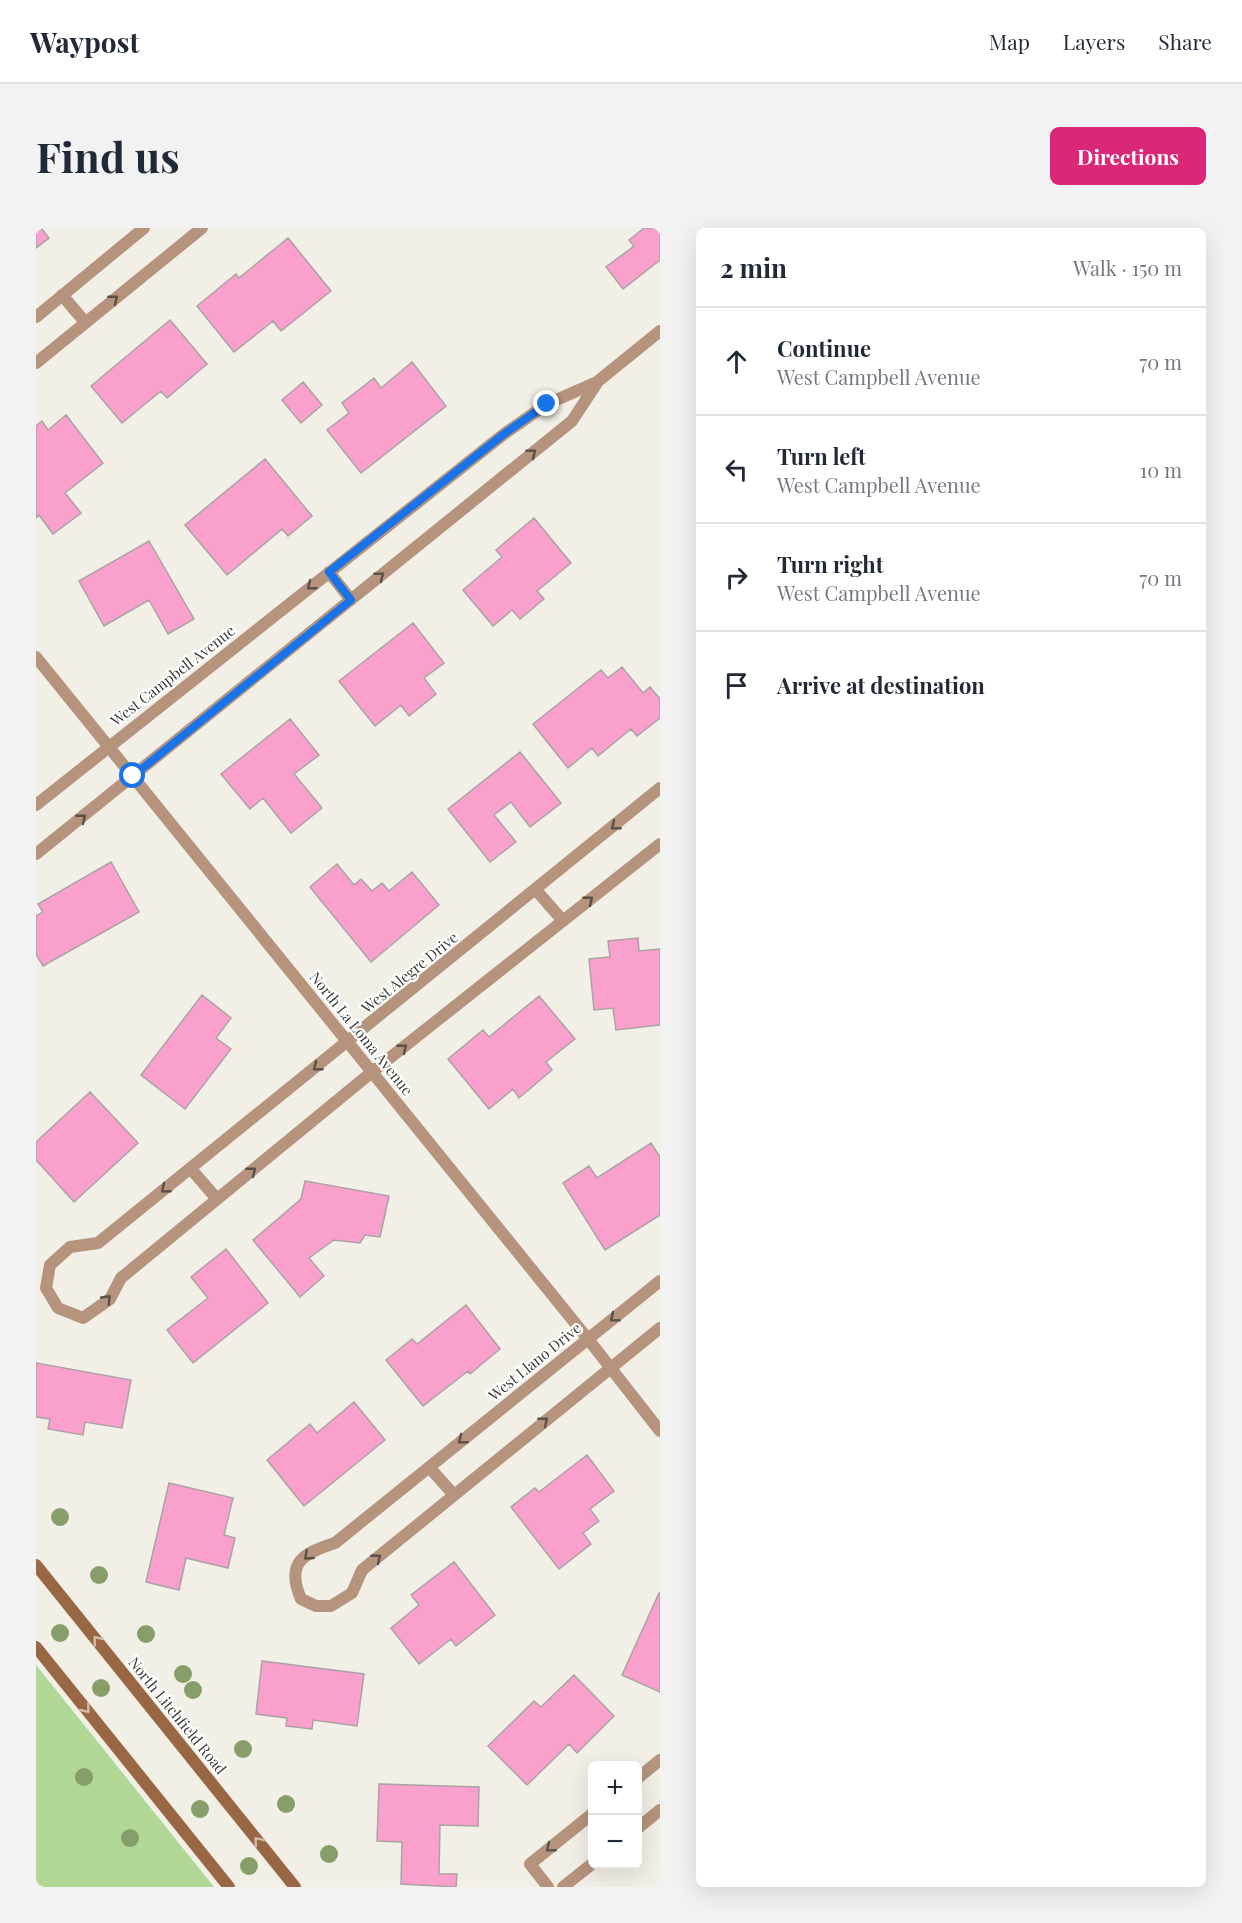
<!DOCTYPE html>
<html lang="en">
<head>
<meta charset="utf-8">
<style>
  :root { --surface:#fff; --page:#f2f2f3; --text:#1f2937; --muted:#747a83; --line:#e0e1e3; --accent:#db2777 }
  body { margin:0; font-family:"Playfair Display",serif; background:var(--page); color:var(--text) }
  .controls { position:absolute; right:18px; bottom:18px; display:grid; overflow:hidden; border-radius:9px; box-shadow:0 6px 24px #0002 }
  .controls button { width:54px; height:54px; display:grid; place-items:center; padding:0; border:0; border-bottom:2px solid var(--line); background:var(--surface); color:var(--text); font:30px sans-serif }
  .stop { position:absolute; width:18px; height:18px; margin:-14px; border:4px solid #1a73e8; border-radius:50%; background:#fff }
  .stop.end { background:#1a73e8; border-color:#fff; box-shadow:0 2px 6px #0008 }
  .list { margin:0; padding:0; list-style:none }
  h2 { display:flex; justify-content:space-between; align-items:center; height:78px; margin:0; padding:0 24px; font-size:26px }
  h2 small { font-size:20px; font-weight:400; color:var(--muted) }
  .list li { display:grid; grid-template-columns:39px 1fr auto; gap:18px; align-items:center; box-sizing:border-box; height:108px; padding:0 24px; border-top:2px solid var(--line) }
  .list b { display:block; font-size:22px; white-space:nowrap }
  .list p { margin:0; font-size:20px; white-space:nowrap; color:var(--muted) }
  .list em { font-size:20px; font-style:normal; color:var(--muted) }
  .icon { flex:none; width:33px; height:33px; fill:none; stroke:currentColor; stroke-width:2; stroke-linecap:round; stroke-linejoin:round }
  .map { position:relative; flex:none; width:624px; height:1659px; overflow:hidden; border-radius:9px }
  header { display:flex; align-items:center; gap:36px; box-sizing:border-box; height:84px; padding:0 30px; background:var(--surface); border-bottom:2px solid var(--line) }
  header strong { font-size:28px }
  nav { display:flex; gap:33px; margin-inline-start:auto; font-size:21px }
  .intro { display:flex; align-items:center; justify-content:space-between; box-sizing:border-box; height:144px; padding:0 36px }
  h1 { margin:0; font-size:42px }
  .button { padding:15px 27px; border-radius:9px; background:var(--accent); color:#fff; font-size:21px; font-weight:700 }
  main { display:flex; gap:36px; padding:0 36px }
  aside { flex:1; background:var(--surface); border-radius:9px; box-shadow:0 6px 24px #0002 }
  .map>svg:first-child { display:block }
  .green { fill:#b0d796 }
  .building { fill:#f9a0cc; stroke:#aba2a6; stroke-width:1.5 }
  .lines { fill:none; stroke-linecap:round; stroke-linejoin:round }
  .minor { stroke:#b6937c; stroke-width:12 }
  .secondary { stroke:#996744; stroke-width:12 }
  .tree { fill:#889e6a }
  .oneway { stroke:#5a5148 }
  .oneway2 { stroke:#d1bbab }
  .route { stroke:#1a73e8; stroke-width:8 }
  .labels { text-anchor:middle; stroke-width:4.5; stroke-linejoin:round; paint-order:stroke }
  .street-label { font-size:15px; fill:#3c3b37; stroke:#fff }
</style>
</head>
<body>
<header>
<strong>Waypost</strong>
<nav><a>Map</a><a>Layers</a><a>Share</a></nav>
</header>
<div class="intro"><h1>Find us</h1><a class="button">Directions</a></div>
<main>
<div class="map">
<svg width="624" height="1659" viewBox="0 0 624 1659">
  <rect width="100%" height="100%" fill="#f1efe6"/>
  <!-- green -->
  <path class="green" d="M0,1437L178,1659H0Z"/>
  <!-- building -->
  <path class="building" d="M0,0H5L13,10L0,20Z
    M608,0H624V32L587,61L570,39L598,18L593,12Z
    M252,10L295,63L245,103L237,93L198,124L161,78L200,46L203,50Z
    M134,92L171,136L131,170L125,163L86,195L55,158Z
    M376,134L410,178L325,245L291,202L313,185L306,175L338,150L345,160Z
    M267,154L286,177L265,195L246,172Z
    M30,187L67,235L29,265L45,285L17,306L3,287L0,290V198L6,193L12,202Z
    M229,231L276,288L252,308L246,301L191,347L149,297Z
    M498,290L535,335L501,363L508,371L484,391L476,382L457,398L427,362L466,329L460,322Z
    M113,313L158,391L132,406L113,372L68,398L43,353Z
    M377,395L408,435L388,450L400,466L373,488L365,477L339,498L303,453Z
    M586,439L607,465L614,459L624,471V490L601,508L595,501L562,528L556,520L532,540L497,496L565,442L572,450Z
    M254,491L283,527L258,546L286,580L255,605L227,570L214,581L185,546Z
    M484,524L525,575L494,599L475,574L458,587L480,614L454,634L412,581Z
    M75,634L103,684L7,738L0,726V688L7,684L2,676Z
    M301,636L318,657L325,651L336,663L346,655L353,663L376,644L403,677L335,734L274,659Z
    M602,710L603,723L624,721V797L580,802L577,780L558,782L553,731L574,729L572,713Z
    M166,767L195,790L180,810L195,821L149,881L105,847Z
    M503,768L539,811L510,834L516,842L483,870L477,861L453,881L412,831L447,802L453,809Z
    M54,864L102,915L38,974L0,932V914Z
    M615,915L624,929V987L569,1022L527,955L553,938L561,950Z
    M269,953L353,968L344,1009L329,1007L324,1015L298,1012L273,1030L288,1048L264,1069L217,1012L265,971Z
    M190,1021L232,1075L157,1135L131,1102L172,1070L155,1049Z
    M430,1077L464,1121L434,1146L432,1143L387,1178L350,1132L376,1111L381,1116Z
    M0,1135L95,1152L86,1200L49,1194L47,1207L12,1201L14,1191L0,1189Z
    M318,1174L349,1212L268,1278L231,1232L274,1196L281,1205Z
    M551,1227L578,1263L554,1281L563,1293L547,1305L555,1316L523,1341L475,1279L499,1260L503,1264Z
    M133,1255L197,1270L188,1307L199,1310L192,1340L150,1330L143,1362L110,1354Z
    M418,1334L459,1387L420,1418L415,1411L383,1436L355,1400L383,1377L375,1367Z
    M623,1365L624,1366V1464L586,1447Z
    M226,1433L328,1446L321,1498L277,1492L276,1501L250,1498L251,1490L220,1486Z
    M538,1447L578,1488L541,1525L533,1516L491,1557L452,1518L498,1473L505,1479Z
    M343,1556L443,1559L442,1598L404,1597L403,1646H421L420,1659L365,1656L366,1614L341,1613Z"/>
  <g class="lines">
    <!-- minor -->
    <path class="minor" d="M26,67L49,94
      M0,89L108,0
      M0,135L166,0
      M293,344L315,372
      M0,429L552,1111L624,1203
      M624,560L62,1015L34,1019L14,1037L10,1060L22,1080L47,1090L74,1071L85,1050L336,844L624,616
      M0,577L468,206L511,176L561,154L624,103
      M0,626L536,193L561,155
      M500,662L527,693
      M155,941L181,971
      M624,1053L299,1315C268,1325 249,1334 265,1371L280,1378H295L316,1365L326,1342L624,1100
      M393,1239L418,1267
      M602,1550L624,1532
      M602,1600L624,1582
      M512,1659L494,1636L556,1586
      M527,1659L556,1636"/>
    <!-- secondary -->
    <path class="secondary" d="M0,1337L259,1659
      M0,1419L193,1659"/>
  </g>
  <!-- trees -->
  <g class="tree">
    <circle cx="24" cy="1289" r="9"/>
    <circle cx="63" cy="1347" r="9"/>
    <circle cx="24" cy="1405" r="9"/>
    <circle cx="110" cy="1406" r="9"/>
    <circle cx="147" cy="1446" r="9"/>
    <circle cx="65" cy="1460" r="9"/>
    <circle cx="157" cy="1462" r="9"/>
    <circle cx="207" cy="1521" r="9"/>
    <circle cx="48" cy="1549" r="9"/>
    <circle cx="250" cy="1576" r="9"/>
    <circle cx="164" cy="1581" r="9"/>
    <circle cx="94" cy="1610" r="9"/>
    <circle cx="293" cy="1626" r="9"/>
    <circle cx="213" cy="1638" r="9"/>
  </g>
  <!-- one-way arrows -->
  <defs><path id="oneway-chevron" d="M-2-3.5L2.5 0L-2 3.5" fill="none" stroke-width="1.6" stroke-linecap="round" stroke-linejoin="round" transform="scale(1.5)"/></defs>
  <g class="oneway">
    <use href="#oneway-chevron" transform="translate(78 71) rotate(-39)"/>
    <use href="#oneway-chevron" transform="translate(496 225) rotate(-39)"/>
    <use href="#oneway-chevron" transform="translate(344 348) rotate(-39)"/>
    <use href="#oneway-chevron" transform="translate(275 358) rotate(142)"/>
    <use href="#oneway-chevron" transform="translate(46 590) rotate(-39)"/>
    <use href="#oneway-chevron" transform="translate(579 598) rotate(141)"/>
    <use href="#oneway-chevron" transform="translate(553 672) rotate(-39)"/>
    <use href="#oneway-chevron" transform="translate(367 820) rotate(-38)"/>
    <use href="#oneway-chevron" transform="translate(281 839) rotate(141)"/>
    <use href="#oneway-chevron" transform="translate(216 943) rotate(-39)"/>
    <use href="#oneway-chevron" transform="translate(129 961) rotate(141)"/>
    <use href="#oneway-chevron" transform="translate(71 1071) rotate(-46)"/>
    <use href="#oneway-chevron" transform="translate(578 1090) rotate(141)"/>
    <use href="#oneway-chevron" transform="translate(508 1193) rotate(-39)"/>
    <use href="#oneway-chevron" transform="translate(426 1212) rotate(141)"/>
    <use href="#oneway-chevron" transform="translate(272 1328) rotate(139)"/>
    <use href="#oneway-chevron" transform="translate(341 1330) rotate(-39)"/>
    <use href="#oneway-chevron" transform="translate(514 1620) rotate(141)"/>
  </g>
  <g class="oneway2">
    <use href="#oneway-chevron" transform="translate(61 1412) rotate(-129)"/>
    <use href="#oneway-chevron" transform="translate(50 1481) rotate(51)"/>
    <use href="#oneway-chevron" transform="translate(222 1613) rotate(-129)"/>
  </g>
  <g class="lines">
    <!-- route -->
    <path class="route" d="M97,548L315,372L293,344L468,206L511,176"/>
  </g>
  <g class="labels">
    <!-- street labels -->
    <g class="street-label">
      <text transform="translate(137 448) rotate(-38)" y="5">West Campbell Avenue</text>
      <text transform="translate(374 745) rotate(-39)" y="5">West Alegre Drive</text>
      <text transform="translate(325 806) rotate(51)" y="5">North La Loma Avenue</text>
      <text transform="translate(499 1134) rotate(-39)" y="5">West Llano Drive</text>
      <text transform="translate(141 1488) rotate(51)" y="5">North Litchfield Road</text>
    </g>
  </g>
</svg>
<div class="controls">
<button>+</button>
<button>−</button>
</div>
<div class="stop" style="left:97px;top:548px"></div>
<div class="stop end" style="left:511px;top:176px"></div>
</div>
<aside>
<h2>2 min<small>Walk · 150 m</small></h2>
<ul class="list">
<li><svg class="icon" aria-label="ahead" viewBox="0 0 24 24"><path d="M12 20V5M6 11l6-6 6 6"/></svg><div><b>Continue</b><p>West Campbell Avenue</p></div><em>70 m</em></li>
<li><svg class="icon" aria-label="left" viewBox="0 0 24 24"><path d="M17 20v-9H6M10 6l-5 5 5 5"/></svg><div><b>Turn left</b><p>West Campbell Avenue</p></div><em>10 m</em></li>
<li><svg class="icon" aria-label="right" viewBox="0 0 24 24"><path d="M7 20v-9h11M14 6l5 5-5 5"/></svg><div><b>Turn right</b><p>West Campbell Avenue</p></div><em>70 m</em></li>
<li><svg class="icon" aria-label="arrive" viewBox="0 0 24 24"><path d="M6 21V4h12l-3 4 3 4H6"/></svg><div><b>Arrive at destination</b></div></li>
</ul>
</aside>
</main>
</body>
</html>
